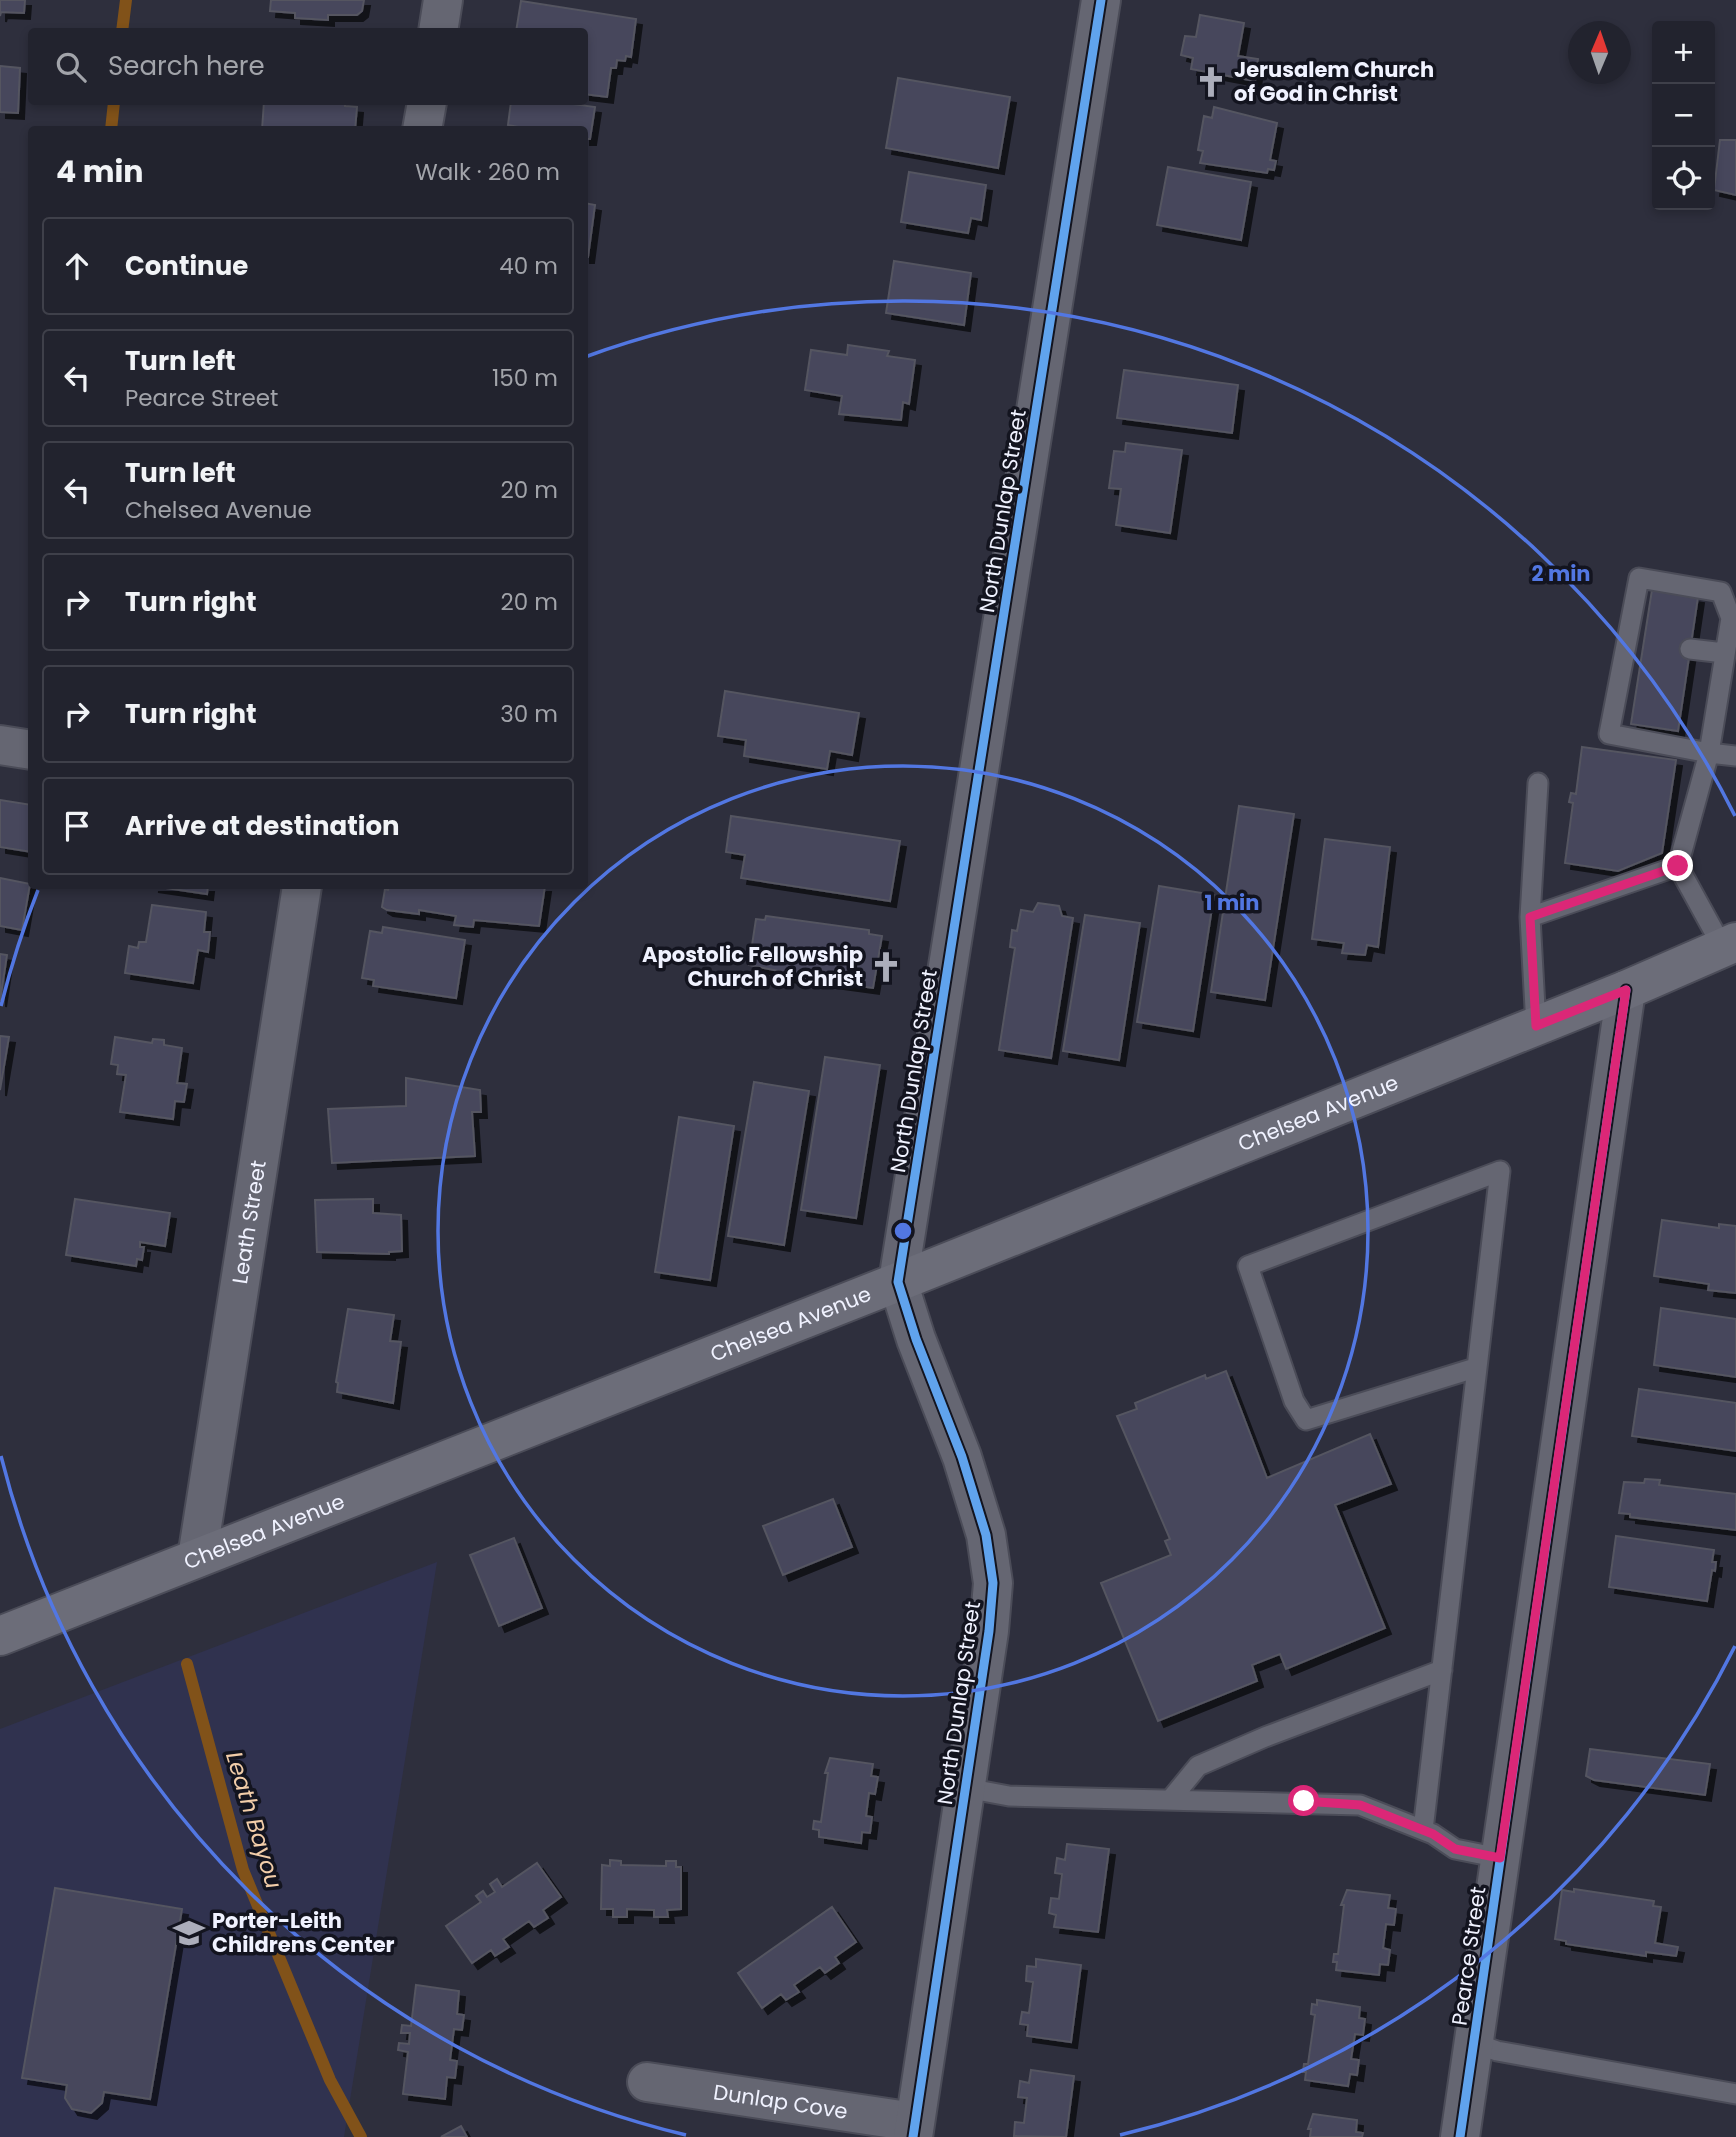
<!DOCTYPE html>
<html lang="en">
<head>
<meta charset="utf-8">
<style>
  :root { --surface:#22232e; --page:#2e2f3a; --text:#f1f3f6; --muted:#a2a4aa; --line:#3f404a }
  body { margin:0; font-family:Poppins,sans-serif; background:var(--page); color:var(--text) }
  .controls { position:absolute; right:21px; top:21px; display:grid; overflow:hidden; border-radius:7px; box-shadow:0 4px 10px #0003 }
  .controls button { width:63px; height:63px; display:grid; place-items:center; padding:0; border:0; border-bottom:2px solid var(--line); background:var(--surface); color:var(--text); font:35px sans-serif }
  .compass { position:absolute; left:1568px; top:21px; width:63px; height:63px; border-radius:50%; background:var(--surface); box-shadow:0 4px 10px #0003; rotate:2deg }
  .stop { position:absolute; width:21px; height:21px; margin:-16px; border:5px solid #db2777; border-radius:50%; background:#fff }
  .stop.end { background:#db2777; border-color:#fff; box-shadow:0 2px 7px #0008 }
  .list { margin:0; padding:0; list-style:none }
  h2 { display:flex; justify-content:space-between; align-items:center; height:91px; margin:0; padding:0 28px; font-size:30px }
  h2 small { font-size:23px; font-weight:400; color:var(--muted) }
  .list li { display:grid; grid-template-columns:46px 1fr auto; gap:21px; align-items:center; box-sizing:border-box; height:98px; margin:0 14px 14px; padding:0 14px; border:2px solid var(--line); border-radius:7px }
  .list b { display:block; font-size:26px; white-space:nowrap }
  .list p { margin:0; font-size:23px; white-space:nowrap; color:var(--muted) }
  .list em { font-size:23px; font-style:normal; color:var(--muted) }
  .icon { flex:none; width:38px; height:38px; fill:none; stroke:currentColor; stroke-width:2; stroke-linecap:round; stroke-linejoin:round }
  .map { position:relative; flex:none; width:1736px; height:2137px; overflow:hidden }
  .search { position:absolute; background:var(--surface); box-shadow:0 4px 10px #0003; left:28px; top:28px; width:560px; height:77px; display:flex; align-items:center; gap:18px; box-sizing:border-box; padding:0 24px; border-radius:7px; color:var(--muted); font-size:26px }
  .panel { position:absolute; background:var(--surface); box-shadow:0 4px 10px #0003; left:28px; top:126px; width:560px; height:763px; border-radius:7px }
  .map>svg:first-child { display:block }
  .built { fill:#30324f }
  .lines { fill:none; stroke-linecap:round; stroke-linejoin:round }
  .stream { stroke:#815219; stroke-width:12 }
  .building { fill:#46475c; stroke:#545561; stroke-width:2; filter:url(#shadow) }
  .lane-casing { stroke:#4b4c58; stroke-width:23 }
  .street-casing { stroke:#4b4c58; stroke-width:42 }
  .secondary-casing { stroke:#4b4c58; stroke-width:42 }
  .lane { stroke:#656672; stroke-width:19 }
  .street { stroke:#656672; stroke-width:38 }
  .secondary { stroke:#6c6d79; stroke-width:38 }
  .cycleway-casing { stroke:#13141f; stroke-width:13 }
  .cycleway { stroke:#60a3ed; stroke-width:9 }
  .route { stroke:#db2777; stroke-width:9 }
  .ring { fill:none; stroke:#5277e2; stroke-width:3.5 }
  .labels { text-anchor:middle; stroke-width:7; stroke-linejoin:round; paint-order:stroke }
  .poi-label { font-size:21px; font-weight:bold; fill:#f0f2ff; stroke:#13141f; text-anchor:start }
  .street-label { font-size:21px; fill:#f0f2ff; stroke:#13141f }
  .water-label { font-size:23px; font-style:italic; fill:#f2cda9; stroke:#13141f }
  .centre { fill:#5277e2; stroke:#13141f; stroke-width:3.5 }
  .ring-label { font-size:21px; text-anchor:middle; font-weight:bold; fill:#5277e2; stroke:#13141f; stroke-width:7; stroke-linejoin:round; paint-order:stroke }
</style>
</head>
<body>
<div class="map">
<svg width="1736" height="2137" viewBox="0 0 1736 2137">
  <defs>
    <filter id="shadow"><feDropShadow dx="6" dy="6" stdDeviation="0" flood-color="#0009"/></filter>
  </defs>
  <rect width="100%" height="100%" fill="#2e2f3d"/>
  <!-- built -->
  <path class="built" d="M437,1562L344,2137H0V1729Z"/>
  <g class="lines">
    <!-- stream -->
    <path class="stream" d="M122,32L126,0
      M111,130L114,102
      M187,1664L243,1870L330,2080L361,2137"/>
  </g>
  <!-- building -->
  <path class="building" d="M0,0H25L24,13L1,12L0,16Z
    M271,0H364L362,11L357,15H328V20L295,18V13L270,11Z
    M521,1L636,19L631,57L626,56L625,61L617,60L616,68H611L607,97L584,94V32H516Z
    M1200,15L1244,23L1238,56L1258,59L1255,81L1191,69L1193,58L1181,55L1185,36L1196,37Z
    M0,66L20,68L18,113L0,112Z
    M898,78L1010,97L998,168L886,148Z
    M264,102H345V106L357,107L355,130H262Z
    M511,102H557L595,107L590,139H584V130H519V127L508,125Z
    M1214,107L1277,123L1270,160L1276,161L1274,170L1268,169L1267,173L1200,163L1203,151L1198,150L1204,116L1212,118Z
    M1720,140H1736V195L1714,190Z
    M1168,167L1251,182L1241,240L1157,225Z
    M909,172L986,185L981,220L971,218L968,233L901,222Z
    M584,203L595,205L588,257H584Z
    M894,261L971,273L964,325L886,313Z
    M848,345L889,351L887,356L915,360L909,404L903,402L901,420L839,414L842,396L805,390L811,350L847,355Z
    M1124,370L1238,385L1232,433L1117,418Z
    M1126,443L1182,450L1170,533L1116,525L1121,489L1109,488L1114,451L1125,452Z
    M1652,590L1698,597L1678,731L1631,724Z
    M725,691L859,713L852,755L830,751L827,769L744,756L746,740L718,736Z
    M1582,747L1676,760L1662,853L1618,871L1565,863L1573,803L1569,802L1571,793L1576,794Z
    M0,800L32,805V852L0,847Z
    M1239,806L1294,814L1265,1000L1211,992Z
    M731,816L900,841L890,901L741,878L745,855L726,852Z
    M1325,839L1390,847L1378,947L1367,945L1365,955L1342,953L1344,943L1312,939Z
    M0,878L30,884L22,930L0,926Z
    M152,886H208L207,894Z
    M389,886H545L539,926L474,920L473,927L454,925L456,916L419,910V914L387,910L382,907L385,889L388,890Z
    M1159,886L1214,895L1193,1031L1137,1022Z
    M1038,903L1059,906L1062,916L1073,918L1051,1058L999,1050L1015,948L1010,947L1012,930L1017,931L1021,910L1033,912Z
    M152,905L206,912L204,932H210L208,952L198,950L193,983L125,973L129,946L138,948L139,942H146Z
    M1085,915L1140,923L1119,1060L1063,1051Z
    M766,916L869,930V934L882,936L873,988L778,975L779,971L749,965L756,919L765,920Z
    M383,927L465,940L456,998L373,986L374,980L362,978L370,931L382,933Z
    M0,954L7,955L0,1001Z
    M0,1036L9,1037L0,1090Z
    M115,1037L152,1043L153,1039L164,1040V1045L182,1048L177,1083L187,1084L184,1102L175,1101L173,1119L120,1112L126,1075L117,1074L118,1065L111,1064Z
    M825,1057L880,1065L856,1218L801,1210Z
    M406,1078L480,1090L481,1112H472L475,1156L332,1163L328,1109L406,1106Z
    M754,1082L809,1091L784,1245L728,1236Z
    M679,1117L734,1126L710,1280L655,1272Z
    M75,1199L170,1213L165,1246L140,1242V1247H144L142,1260L137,1259L136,1266L66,1255Z
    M373,1199V1213L401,1215L402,1251L389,1252V1254L317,1252L315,1200Z
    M1662,1220L1719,1228V1224L1736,1226V1293L1708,1290L1709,1284L1654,1276Z
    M1661,1308L1736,1319V1377L1654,1365Z
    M348,1309L394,1315L390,1341L401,1342L393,1403L337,1392L338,1383L336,1382Z
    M1226,1371L1267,1478L1370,1434L1391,1484L1335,1505L1385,1628L1286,1669L1280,1654L1252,1665L1257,1681L1158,1721L1101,1583L1171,1555L1165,1541L1170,1539L1117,1416L1137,1409L1135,1403L1205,1375L1206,1379Z
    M1639,1389L1736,1403V1451L1632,1436Z
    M1645,1479L1660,1480L1659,1485L1736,1494V1530L1630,1517V1514L1619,1513L1624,1482L1644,1483Z
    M833,1499L852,1547L783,1575L763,1526Z
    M1616,1536L1714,1550L1712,1562H1716L1715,1571L1712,1570L1707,1601L1609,1587Z
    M514,1538L542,1608L499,1626L470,1555Z
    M1590,1749L1710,1764L1705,1795L1594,1780L1586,1776Z
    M830,1758L873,1764L871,1776L878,1777L875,1794L869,1793L866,1816L872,1817L870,1833L862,1832L861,1843L819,1837V1830L813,1829L814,1821L821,1822L828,1773H825Z
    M1067,1844L1109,1849L1098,1932L1054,1927L1056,1915L1049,1913L1051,1898L1059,1899L1062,1874L1055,1873L1057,1858L1065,1860Z
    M610,1860L621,1861V1865L666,1866V1861H676V1867H681V1909L667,1910L668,1917H654V1910L627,1909V1917H613V1909H601L602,1865L610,1866Z
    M537,1863L561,1897L543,1910L548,1918L534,1927L529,1921L503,1939L509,1947L495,1956L491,1950L472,1963L446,1926L481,1902L476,1896L483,1891L487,1897L495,1892L490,1884L497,1879L502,1887Z
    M55,1888L182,1909L150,2099L104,2092L102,2103L91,2113L72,2109L65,2098L67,2085L22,2078Z
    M1574,1889L1654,1901L1653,1906L1661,1907L1655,1943L1678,1947L1676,1956L1646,1952V1956L1566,1944V1941L1555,1939L1562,1890L1574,1892Z
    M1347,1890L1390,1895L1388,1908L1396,1909L1394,1925L1386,1924L1383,1948L1390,1950L1388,1965L1380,1964L1379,1975L1336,1970L1337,1962H1333L1334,1954H1338L1344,1905H1341Z
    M832,1907L856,1942L835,1957L839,1963L825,1973L820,1967L794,1985L799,1992L786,2000L781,1994L762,2008L738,1973Z
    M1036,1959L1081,1965L1071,2042L1027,2036L1028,2025L1020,2024L1022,2012L1029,2013L1033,1982L1026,1981L1027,1966L1036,1967Z
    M416,1985L459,1991L457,2014L464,2015L462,2030L454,2029L450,2060L457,2061L455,2078L447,2077L445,2099L403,2094L408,2052L398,2050L399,2043L409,2044L410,2033H401L402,2025L411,2026Z
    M1317,2000L1360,2007L1359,2018L1365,2019L1363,2035L1355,2034L1351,2059L1359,2060L1357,2075L1350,2074L1348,2086L1305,2080L1306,2072H1303L1304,2064H1308L1315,2015L1311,2014L1312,2004L1317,2005Z
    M1031,2070L1074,2076L1066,2137L1014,2136L1015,2122L1024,2123L1027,2098L1018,2097L1020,2081L1029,2083Z
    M1313,2114L1357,2120L1356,2132L1363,2133L1362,2137H1310L1311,2129H1308Z
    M461,2126L467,2137H441Z"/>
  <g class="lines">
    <defs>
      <path id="lane" d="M1731,618L1721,592L1639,578L1609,734L1709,753L1731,618L1736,620
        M1690,649L1724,653
        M1678,866L1723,948
        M1530,917L1678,866L1709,753L1736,756
        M1536,1026L1530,917L1538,783
        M966,1788L1009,1796L1360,1805L1433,1834L1455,1849L1500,1858
        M1171,1799L1198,1766L1265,1737L1442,1670
        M1423,1830L1500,1171L1248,1266L1294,1401L1306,1420L1475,1368
        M1474,2043L1497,2051L1736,2094"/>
      <g id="street">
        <path d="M438,32L443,0"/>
        <path d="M422,130L427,102"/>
        <path d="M0,745L32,750"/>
        <path id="s1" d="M197,1558L302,886"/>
        <path id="s2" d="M647,2082L914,2122"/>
        <path d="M913,2137L989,1631L993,1583L986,1535L962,1457L916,1339L898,1282L1101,0"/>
        <path d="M1460,2137L1626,990"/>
      </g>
      <g id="secondary">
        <path id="s3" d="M0,1636L898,1282L1626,990L1736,942"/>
      </g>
    </defs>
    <!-- lane casing -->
    <use href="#lane" class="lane-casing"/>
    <!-- street casing -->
    <use href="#street" class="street-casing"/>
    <!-- secondary casing -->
    <use href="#secondary" class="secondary-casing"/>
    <!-- lane -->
    <use href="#lane" class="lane"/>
    <!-- street -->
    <use href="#street" class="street"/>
    <!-- secondary -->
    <use href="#secondary" class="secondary"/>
    <defs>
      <path id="cycleway" d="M913,2137L989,1631L993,1583L986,1535L962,1457L916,1339L898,1282L1101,0
        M1460,2137L1626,990"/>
    </defs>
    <!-- cycleway casing -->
    <use href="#cycleway" class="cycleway-casing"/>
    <!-- cycleway -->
    <use href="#cycleway" class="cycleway"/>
  </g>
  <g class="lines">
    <!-- route -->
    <path class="route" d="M1304,1801L1360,1805L1433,1834L1455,1849L1500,1858L1626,990L1536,1026L1530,917L1678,866"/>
  </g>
  <!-- distance rings -->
  <g class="ring">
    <circle cx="903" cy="1231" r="465"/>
    <path d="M1735 1646A930 930 0 0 1 1120 2135M686 2135A930 930 0 0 1 1 1456M1 1006A930 930 0 0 1 38 890M585 357A930 930 0 0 1 1735 816"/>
  </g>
  <!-- icons -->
  <defs>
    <symbol id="church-bare" viewBox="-9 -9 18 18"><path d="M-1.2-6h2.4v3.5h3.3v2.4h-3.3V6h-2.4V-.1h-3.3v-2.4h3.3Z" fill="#acaebb" stroke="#13141f" stroke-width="2.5" paint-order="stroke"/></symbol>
    <symbol id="school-bare" viewBox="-9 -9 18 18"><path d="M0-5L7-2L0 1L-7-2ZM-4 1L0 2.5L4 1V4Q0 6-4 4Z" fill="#acaebb" stroke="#13141f" stroke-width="2.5" paint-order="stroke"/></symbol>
  </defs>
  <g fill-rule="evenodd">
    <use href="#church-bare" x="1189" y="60" width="44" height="44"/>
    <use href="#church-bare" x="864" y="945" width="44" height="44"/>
    <use href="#school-bare" x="167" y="1911" width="44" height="44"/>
  </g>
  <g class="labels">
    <!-- poi labels -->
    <g class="poi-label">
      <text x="1234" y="77">Jerusalem Church<tspan x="1234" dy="24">of God in Christ</tspan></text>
      <text x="863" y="962" text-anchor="end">Apostolic Fellowship<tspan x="863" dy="24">Church of Christ</tspan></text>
      <text x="212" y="1928">Porter-Leith<tspan x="212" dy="24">Childrens Center</tspan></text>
    </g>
    <!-- street labels -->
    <g class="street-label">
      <text transform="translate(1003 511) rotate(-81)" y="7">North Dunlap Street</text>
      <text transform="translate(914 1071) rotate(-81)" y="7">North Dunlap Street</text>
      <text dy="7" stroke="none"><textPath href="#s3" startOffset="1418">Chelsea Avenue</textPath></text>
      <text dy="7" stroke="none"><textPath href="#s1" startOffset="340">Leath Street</textPath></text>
      <text dy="7" stroke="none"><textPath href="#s3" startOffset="850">Chelsea Avenue</textPath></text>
      <text dy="7" stroke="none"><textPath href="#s3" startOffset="284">Chelsea Avenue</textPath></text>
      <text transform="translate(959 1703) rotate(-82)" y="7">North Dunlap Street</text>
      <text transform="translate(1469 1956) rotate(-82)" y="7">Pearce Street</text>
      <text dy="7" stroke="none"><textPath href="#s2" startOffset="135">Dunlap Cove</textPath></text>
    </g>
    <!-- water labels -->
    <g class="water-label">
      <text transform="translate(254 1820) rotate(73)" y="8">Leath Bayou</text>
    </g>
  </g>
  <circle cx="903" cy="1231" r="10" class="centre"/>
  <g class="ring-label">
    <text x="1561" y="581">2 min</text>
    <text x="1232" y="910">1 min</text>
  </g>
</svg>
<div class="controls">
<button>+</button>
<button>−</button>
<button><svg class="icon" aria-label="locate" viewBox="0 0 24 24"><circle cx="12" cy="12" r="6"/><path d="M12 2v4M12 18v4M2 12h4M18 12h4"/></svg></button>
</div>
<svg class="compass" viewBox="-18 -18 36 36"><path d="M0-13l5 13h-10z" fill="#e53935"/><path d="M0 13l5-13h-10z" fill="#a2a4aa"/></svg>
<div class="stop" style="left:1304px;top:1801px"></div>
<div class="stop end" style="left:1678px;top:866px"></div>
<div class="search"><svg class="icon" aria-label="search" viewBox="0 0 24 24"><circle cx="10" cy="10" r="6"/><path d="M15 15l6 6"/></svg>Search here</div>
<section class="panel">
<h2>4 min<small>Walk · 260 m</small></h2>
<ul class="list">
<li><svg class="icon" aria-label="ahead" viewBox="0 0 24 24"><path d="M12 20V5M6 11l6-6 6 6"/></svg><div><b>Continue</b></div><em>40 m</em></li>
<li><svg class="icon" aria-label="left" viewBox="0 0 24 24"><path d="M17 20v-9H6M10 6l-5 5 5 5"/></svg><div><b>Turn left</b><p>Pearce Street</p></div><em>150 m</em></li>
<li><svg class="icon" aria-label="left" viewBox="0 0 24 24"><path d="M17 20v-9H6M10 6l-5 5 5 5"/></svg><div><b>Turn left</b><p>Chelsea Avenue</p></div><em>20 m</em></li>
<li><svg class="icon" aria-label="right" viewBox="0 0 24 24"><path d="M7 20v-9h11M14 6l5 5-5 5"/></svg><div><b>Turn right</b></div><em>20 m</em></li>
<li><svg class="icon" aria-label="right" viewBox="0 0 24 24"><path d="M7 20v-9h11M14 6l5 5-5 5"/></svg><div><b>Turn right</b></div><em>30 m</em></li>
<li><svg class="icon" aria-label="arrive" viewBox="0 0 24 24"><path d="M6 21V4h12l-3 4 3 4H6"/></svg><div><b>Arrive at destination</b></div></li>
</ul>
</section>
</div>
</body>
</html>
